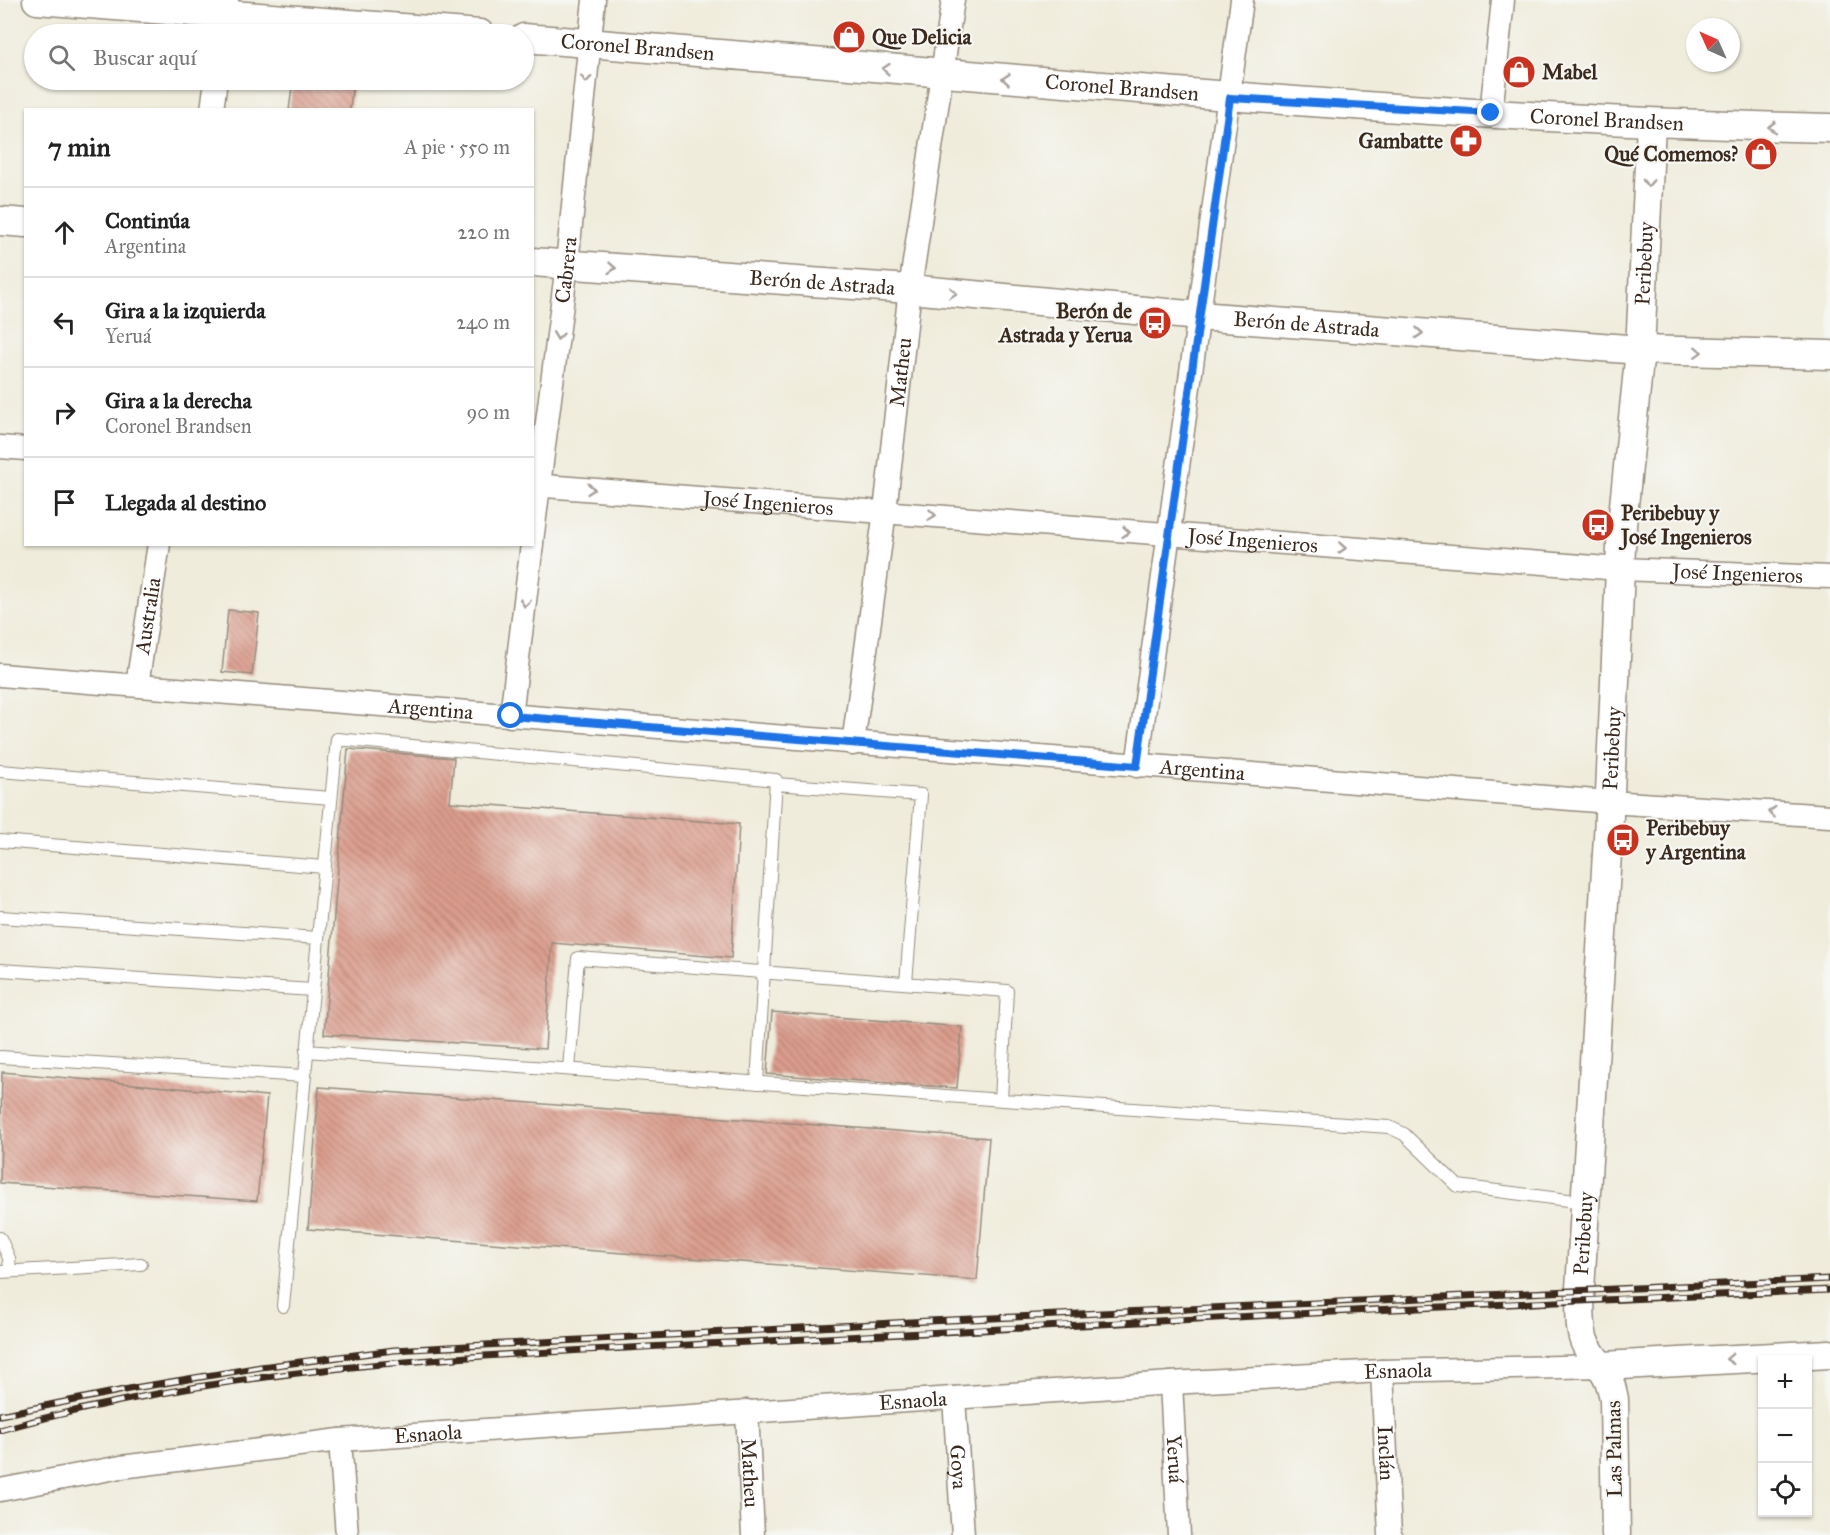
<!DOCTYPE html>
<html lang="es">
<head>
<meta charset="utf-8">
<style>
  :root { --surface:#fff; --page:#f6f6f6; --text:#222; --muted:#767676; --line:#e0e0e0 }
  body { margin:0; font-family:"IM FELL Great Primer",serif; background:var(--page); color:var(--text) }
  .controls { position:absolute; right:18px; bottom:18px; display:grid; overflow:hidden; border-radius:0px; box-shadow:0 2px 4px #0004 }
  .controls button { width:54px; height:54px; display:grid; place-items:center; padding:0; border:0; border-bottom:2px solid var(--line); background:var(--surface); color:var(--text); font:30px sans-serif }
  .compass { position:absolute; left:1686px; top:18px; width:54px; height:54px; border-radius:50%; background:var(--surface); box-shadow:0 2px 4px #0004; rotate:315deg }
  .stop { position:absolute; width:18px; height:18px; margin:-14px; border:4px solid #1a73e8; border-radius:50%; background:#fff }
  .stop.end { background:#1a73e8; border-color:#fff; box-shadow:0 2px 6px #0008 }
  .list { margin:0; padding:0; list-style:none }
  h2 { display:flex; justify-content:space-between; align-items:center; height:78px; margin:0; padding:0 24px; font-size:26px }
  h2 small { font-size:20px; font-weight:400; color:var(--muted) }
  .list li { display:grid; grid-template-columns:39px 1fr auto; gap:18px; align-items:center; box-sizing:border-box; height:90px; padding:0 24px; border-top:2px solid var(--line) }
  .list b { display:block; font-size:22px; white-space:nowrap }
  .list p { margin:0; font-size:20px; white-space:nowrap; color:var(--muted) }
  .list em { font-size:20px; font-style:normal; color:var(--muted) }
  .icon { flex:none; width:33px; height:33px; fill:none; stroke:currentColor; stroke-width:2; stroke-linecap:round; stroke-linejoin:round }
  .map { position:relative; flex:none; width:1830px; height:1535px; overflow:hidden }
  .search { position:absolute; background:var(--surface); box-shadow:0 2px 4px #0004; left:24px; top:24px; width:510px; height:66px; display:flex; align-items:center; gap:15px; box-sizing:border-box; padding:0 21px; border-radius:33px; color:var(--muted); font-size:22px }
  .panel { position:absolute; background:var(--surface); box-shadow:0 2px 4px #0004; left:24px; top:108px; width:510px; height:438px; border-radius:0px }
  .map>svg:first-child { display:block }
  .building { fill:url(#building-back-hatch) }
  .lines { fill:none; stroke-linecap:round; stroke-linejoin:round }
  .service-casing { stroke:#958b7c; stroke-width:14 }
  .minor-casing { stroke:#958b7c; stroke-width:25 }
  .tertiary-casing { stroke:#958b7c; stroke-width:31 }
  .service { stroke:#fff; stroke-width:12 }
  .minor { stroke:#fff; stroke-width:22 }
  .tertiary { stroke:#fff; stroke-width:28 }
  .rail-casing { stroke:#3b2a1e; stroke-width:7 }
  .rail { stroke:#f6f6f2; stroke-width:4.5; stroke-dasharray:14; stroke-linecap:butt }
  .oneway { stroke:#a79f9a }
  .route { stroke:#1a73e8; stroke-width:8 }
  .labels { text-anchor:middle; stroke-width:4.5; stroke-linejoin:round; paint-order:stroke }
  .poi-label { font-size:21px; font-weight:bold; fill:#3b2a1e; stroke:#f6f6f2; text-anchor:start }
  .street-label { font-size:21px; fill:#3b2a1e; stroke:#f6f6f2 }
</style>
</head>
<body>
<div class="map">
<svg width="1830" height="1535" viewBox="0 0 1830 1535">
  <defs>
    <pattern id="building-back-hatch" width="6" height="6" patternUnits="userSpaceOnUse" patternTransform="scale(1.5)"><rect width="6" height="6" fill="#db9d8d"/><path d="M-1 5l2 2M0 0l6 6M5-1l2 2" fill="none" stroke="#b38073"/></pattern>
  </defs>
  <rect width="100%" height="100%" fill="#f6f6f2"/>
  <filter id="ink" filterUnits="userSpaceOnUse"><feTurbulence type="fractalNoise" baseFrequency=".0167" numOctaves="2"/><feDisplacementMap in="SourceGraphic" scale="12" xChannelSelector="R" yChannelSelector="G"/><feConvolveMatrix kernelMatrix="1 2 1 2 8 2 1 2 1" color-interpolation-filters="sRGB"/></filter>
  <filter id="wash" filterUnits="userSpaceOnUse"><feTurbulence type="fractalNoise" baseFrequency=".008" numOctaves="4" result="noise"/><feDisplacementMap in="SourceGraphic" scale="24" xChannelSelector="R" yChannelSelector="G"/><feGaussianBlur stdDeviation="1.35" result="paint"/><feColorMatrix in="noise" values="0 0 0 0 0 0 0 0 0 0 0 0 0 0 0 0 0 1.4 0 .05"/><feComposite in="paint" operator="in"/></filter>
  <g filter="url(#wash)">
    <rect width="100%" height="100%" fill="#efecdb"/>
    <g id="blocks">
      <!-- building -->
      <path class="building" d="M293,80H353L350,110H289Z
        M228,610L259,613L252,675L222,672Z
        M348,749L454,758L450,802L739,824L731,958L552,943L545,1049L324,1034Z
        M772,1012L962,1027L957,1088L767,1074Z
        M2,1072L267,1096L257,1201L0,1183Z
        M319,1087L989,1138L977,1280L308,1229Z"/>
    </g>
  </g>
  <g filter="url(#ink)">
    <use href="#blocks" fill-opacity="0" stroke="#958b7c" stroke-width="1.5"/>
    <g class="lines">
      <defs>
        <path id="service" d="M0,771L331,798
          M776,784L921,795L906,983
          M0,841L324,867
          M0,917L318,938
          M0,970L312,990
          M306,1051L1389,1127L1404,1134L1458,1186L1584,1202
          M0,1057L304,1076
          M569,1069L578,958L1007,991L1001,1100
          M0,1238L9,1258L10,1271
          M0,1272L141,1264
          M283,1306L337,739L776,780L757,1083"/>
        <g id="minor">
          <path d="M223,34L227,0"/>
          <path d="M212,110L216,80"/>
          <path d="M1491,113L1503,0"/>
          <path d="M0,447L26,449"/>
          <path id="s1" d="M532,485L1620,569L1830,577"/>
          <path id="s2" d="M532,541L567,264L594,0"/>
          <path id="s3" d="M0,675L1609,802L1830,816"/>
          <path id="s4" d="M137,685L159,544"/>
          <path d="M511,716L532,544"/>
          <path id="s5" d="M853,744L885,511L910,289L953,0"/>
          <path d="M1137,766L1242,0"/>
          <path id="s6" d="M1382,1371L1390,1535"/>
          <path id="s7" d="M1171,1383L1179,1535"/>
          <path id="s8" d="M954,1398L963,1535"/>
          <path id="s9" d="M747,1411L753,1535"/>
          <path d="M340,1440L347,1535"/>
          <path id="s10" d="M0,1490L121,1467L340,1440L1171,1383L1382,1371L1603,1366"/>
        </g>
        <g id="tertiary">
          <path d="M37,0L480,34"/>
          <path id="s11" d="M524,38C959,72 1393,118 1830,128"/>
          <path d="M0,221L26,223"/>
          <path id="s12" d="M532,262L910,289L1199,316L1640,350L1830,355"/>
          <path d="M1603,1366L1830,1354"/>
          <path id="s13" d="M1616,1535L1614,1399C1608,1367 1599,1369 1586,1345C1578,1331 1581,1305 1580,1289L1608,837L1622,525L1640,350L1651,124"/>
        </g>
      </defs>
      <!-- service casing -->
      <use href="#service" class="service-casing"/>
      <!-- minor casing -->
      <use href="#minor" class="minor-casing"/>
      <!-- tertiary casing -->
      <use href="#tertiary" class="tertiary-casing"/>
      <!-- service -->
      <use href="#service" class="service"/>
      <!-- minor -->
      <use href="#minor" class="minor"/>
      <!-- tertiary -->
      <use href="#tertiary" class="tertiary"/>
      <defs>
        <path id="rail" d="M0,1415L134,1388L261,1367L394,1350L929,1321L1830,1279
          M0,1430C256,1358 524,1354 787,1340C1135,1321 1482,1304 1830,1290"/>
      </defs>
      <!-- rail casing -->
      <use href="#rail" class="rail-casing"/>
      <!-- rail -->
      <use href="#rail" class="rail"/>
    </g>
    <!-- one-way arrows -->
    <defs><path id="oneway-chevron" d="M-2-3.5L2.5 0L-2 3.5" fill="none" stroke-width="1.6" stroke-linecap="round" stroke-linejoin="round" transform="scale(1.5)"/></defs>
    <g class="oneway">
      <use href="#oneway-chevron" transform="translate(886 69) rotate(-175)"/>
      <use href="#oneway-chevron" transform="translate(586 79) rotate(96)"/>
      <use href="#oneway-chevron" transform="translate(1006 79) rotate(-175)"/>
      <use href="#oneway-chevron" transform="translate(1772 127) rotate(-179)"/>
      <use href="#oneway-chevron" transform="translate(1648 183) rotate(93)"/>
      <use href="#oneway-chevron" transform="translate(612 268) rotate(4)"/>
      <use href="#oneway-chevron" transform="translate(953 293) rotate(5)"/>
      <use href="#oneway-chevron" transform="translate(1419 333) rotate(4)"/>
      <use href="#oneway-chevron" transform="translate(558 336) rotate(97)"/>
      <use href="#oneway-chevron" transform="translate(1698 352) rotate(2)"/>
      <use href="#oneway-chevron" transform="translate(591 489) rotate(4)"/>
      <use href="#oneway-chevron" transform="translate(932 515) rotate(5)"/>
      <use href="#oneway-chevron" transform="translate(1126 532) rotate(5)"/>
      <use href="#oneway-chevron" transform="translate(1342 548) rotate(4)"/>
      <use href="#oneway-chevron" transform="translate(525 603) rotate(97)"/>
      <use href="#oneway-chevron" transform="translate(1772 812) rotate(-176)"/>
      <use href="#oneway-chevron" transform="translate(1730 1359) rotate(177)"/>
    </g>
  </g>
  <g class="lines" filter="url(#ink)">
    <!-- route -->
    <path class="route" d="M511,716L1137,766L1230,98L1491,113"/>
  </g>
  <!-- icons -->
  <defs>
    <symbol id="shop-disc" viewBox="-11 -11 22 22"><circle r="9.5" fill="#c8321e" stroke="#f6f6f2"/><path d="M-5-2.5h2.3a2.7 3.5 0 0 1 5.4 0H5L5.5 6h-11ZM-1.5-2.5h3a1.5 2.3 0 0 0-3 0Z" fill="#fff"/></symbol>
    <symbol id="pharmacy-disc" viewBox="-11 -11 22 22"><circle r="9.5" fill="#c8321e" stroke="#f6f6f2"/><path d="M-2-6h4v4h4v4h-4v4h-4v-4h-4v-4h4Z" fill="#fff"/></symbol>
    <symbol id="bus-disc" viewBox="-11 -11 22 22"><circle r="9.5" fill="#c8321e" stroke="#f6f6f2"/><path d="M-5-6H5V4H4V6H2V4H-2V6H-4V4H-5ZM-3.5-4V0h7V-4ZM-3.5 1.2v1.5H-2V1.2ZM2 1.2v1.5H3.5V1.2Z" fill="#fff"/></symbol>
  </defs>
  <g fill-rule="evenodd">
    <use href="#shop-disc" x="830" y="18" width="38" height="38"/>
    <use href="#shop-disc" x="1500" y="53" width="38" height="38"/>
    <use href="#pharmacy-disc" x="1447" y="122" width="38" height="38"/>
    <use href="#shop-disc" x="1742" y="135" width="38" height="38"/>
    <use href="#bus-disc" x="1136" y="304" width="38" height="38"/>
    <use href="#bus-disc" x="1579" y="506" width="38" height="38"/>
    <use href="#bus-disc" x="1604" y="821" width="38" height="38"/>
  </g>
  <g class="labels">
    <!-- poi labels -->
    <g class="poi-label">
      <text x="872" y="44">Que Delicia</text>
      <text x="1542" y="79">Mabel</text>
      <text x="1443" y="148" text-anchor="end">Gambatte</text>
      <text x="1738" y="161" text-anchor="end">Qué Comemos?</text>
      <text x="1132" y="318" text-anchor="end">Berón de<tspan x="1132" dy="24">Astrada y Yerua</tspan></text>
      <text x="1621" y="520">Peribebuy y<tspan x="1621" dy="24">José Ingenieros</tspan></text>
      <text x="1646" y="835">Peribebuy<tspan x="1646" dy="24">y Argentina</tspan></text>
    </g>
    <!-- street labels -->
    <g class="street-label">
      <text dy="7" stroke="none"><textPath href="#s11" startOffset="114">Coronel Brandsen</textPath></text>
      <text dy="7" stroke="none"><textPath href="#s11" startOffset="600">Coronel Brandsen</textPath></text>
      <text dy="7" stroke="none"><textPath href="#s11" startOffset="1086">Coronel Brandsen</textPath></text>
      <text dy="7" stroke="none"><textPath href="#s13" startOffset="1282">Peribebuy</textPath></text>
      <text dy="7" stroke="none"><textPath href="#s2" startOffset="273">Cabrera</textPath></text>
      <text dy="7" stroke="none"><textPath href="#s12" startOffset="291">Berón de Astrada</textPath></text>
      <text dy="7" stroke="none"><textPath href="#s12" startOffset="777">Berón de Astrada</textPath></text>
      <text dy="7" stroke="none"><textPath href="#s5" startOffset="375">Matheu</textPath></text>
      <text dy="7" stroke="none"><textPath href="#s1" startOffset="237">José Ingenieros</textPath></text>
      <text dy="7" stroke="none"><textPath href="#s1" startOffset="723">José Ingenieros</textPath></text>
      <text dy="7" stroke="none"><textPath href="#s1" startOffset="1209">José Ingenieros</textPath></text>
      <text dy="7" stroke="none"><textPath href="#s4" startOffset="70">Australia</textPath></text>
      <text dy="7" stroke="none"><textPath href="#s3" startOffset="432">Argentina</textPath></text>
      <text dy="7" stroke="none"><textPath href="#s13" startOffset="796">Peribebuy</textPath></text>
      <text dy="7" stroke="none"><textPath href="#s3" startOffset="1206">Argentina</textPath></text>
      <text dy="7" stroke="none"><textPath href="#s13" startOffset="310">Peribebuy</textPath></text>
      <text dy="7" stroke="none"><textPath href="#s10" startOffset="1404">Esnaola</textPath></text>
      <text dy="7" stroke="none"><textPath href="#s10" startOffset="918">Esnaola</textPath></text>
      <text dy="7" stroke="none"><textPath href="#s10" startOffset="432">Esnaola</textPath></text>
      <text transform="translate(1614 1449) rotate(-91)" y="7">Las Palmas</text>
      <text dy="7" stroke="none"><textPath href="#s6" startOffset="82">Inclán</textPath></text>
      <text dy="7" stroke="none"><textPath href="#s7" startOffset="76">Yeruá</textPath></text>
      <text dy="7" stroke="none"><textPath href="#s8" startOffset="69">Goya</textPath></text>
      <text dy="7" stroke="none"><textPath href="#s9" startOffset="62">Matheu</textPath></text>
    </g>
  </g>
</svg>
<div class="controls">
<button>+</button>
<button>−</button>
<button><svg class="icon" aria-label="locate" viewBox="0 0 24 24"><circle cx="12" cy="12" r="6"/><path d="M12 2v4M12 18v4M2 12h4M18 12h4"/></svg></button>
</div>
<svg class="compass" viewBox="-18 -18 36 36"><path d="M0-13l5 13h-10z" fill="#e53935"/><path d="M0 13l5-13h-10z" fill="#767676"/></svg>
<div class="stop" style="left:511px;top:716px"></div>
<div class="stop end" style="left:1491px;top:113px"></div>
<div class="search"><svg class="icon" aria-label="search" viewBox="0 0 24 24"><circle cx="10" cy="10" r="6"/><path d="M15 15l6 6"/></svg>Buscar aquí</div>
<section class="panel">
<h2>7 min<small>A pie · 550 m</small></h2>
<ul class="list">
<li><svg class="icon" aria-label="ahead" viewBox="0 0 24 24"><path d="M12 20V5M6 11l6-6 6 6"/></svg><div><b>Continúa</b><p>Argentina</p></div><em>220 m</em></li>
<li><svg class="icon" aria-label="left" viewBox="0 0 24 24"><path d="M17 20v-9H6M10 6l-5 5 5 5"/></svg><div><b>Gira a la izquierda</b><p>Yeruá</p></div><em>240 m</em></li>
<li><svg class="icon" aria-label="right" viewBox="0 0 24 24"><path d="M7 20v-9h11M14 6l5 5-5 5"/></svg><div><b>Gira a la derecha</b><p>Coronel Brandsen</p></div><em>90 m</em></li>
<li><svg class="icon" aria-label="arrive" viewBox="0 0 24 24"><path d="M6 21V4h12l-3 4 3 4H6"/></svg><div><b>Llegada al destino</b></div></li>
</ul>
</section>
</div>
</body>
</html>
